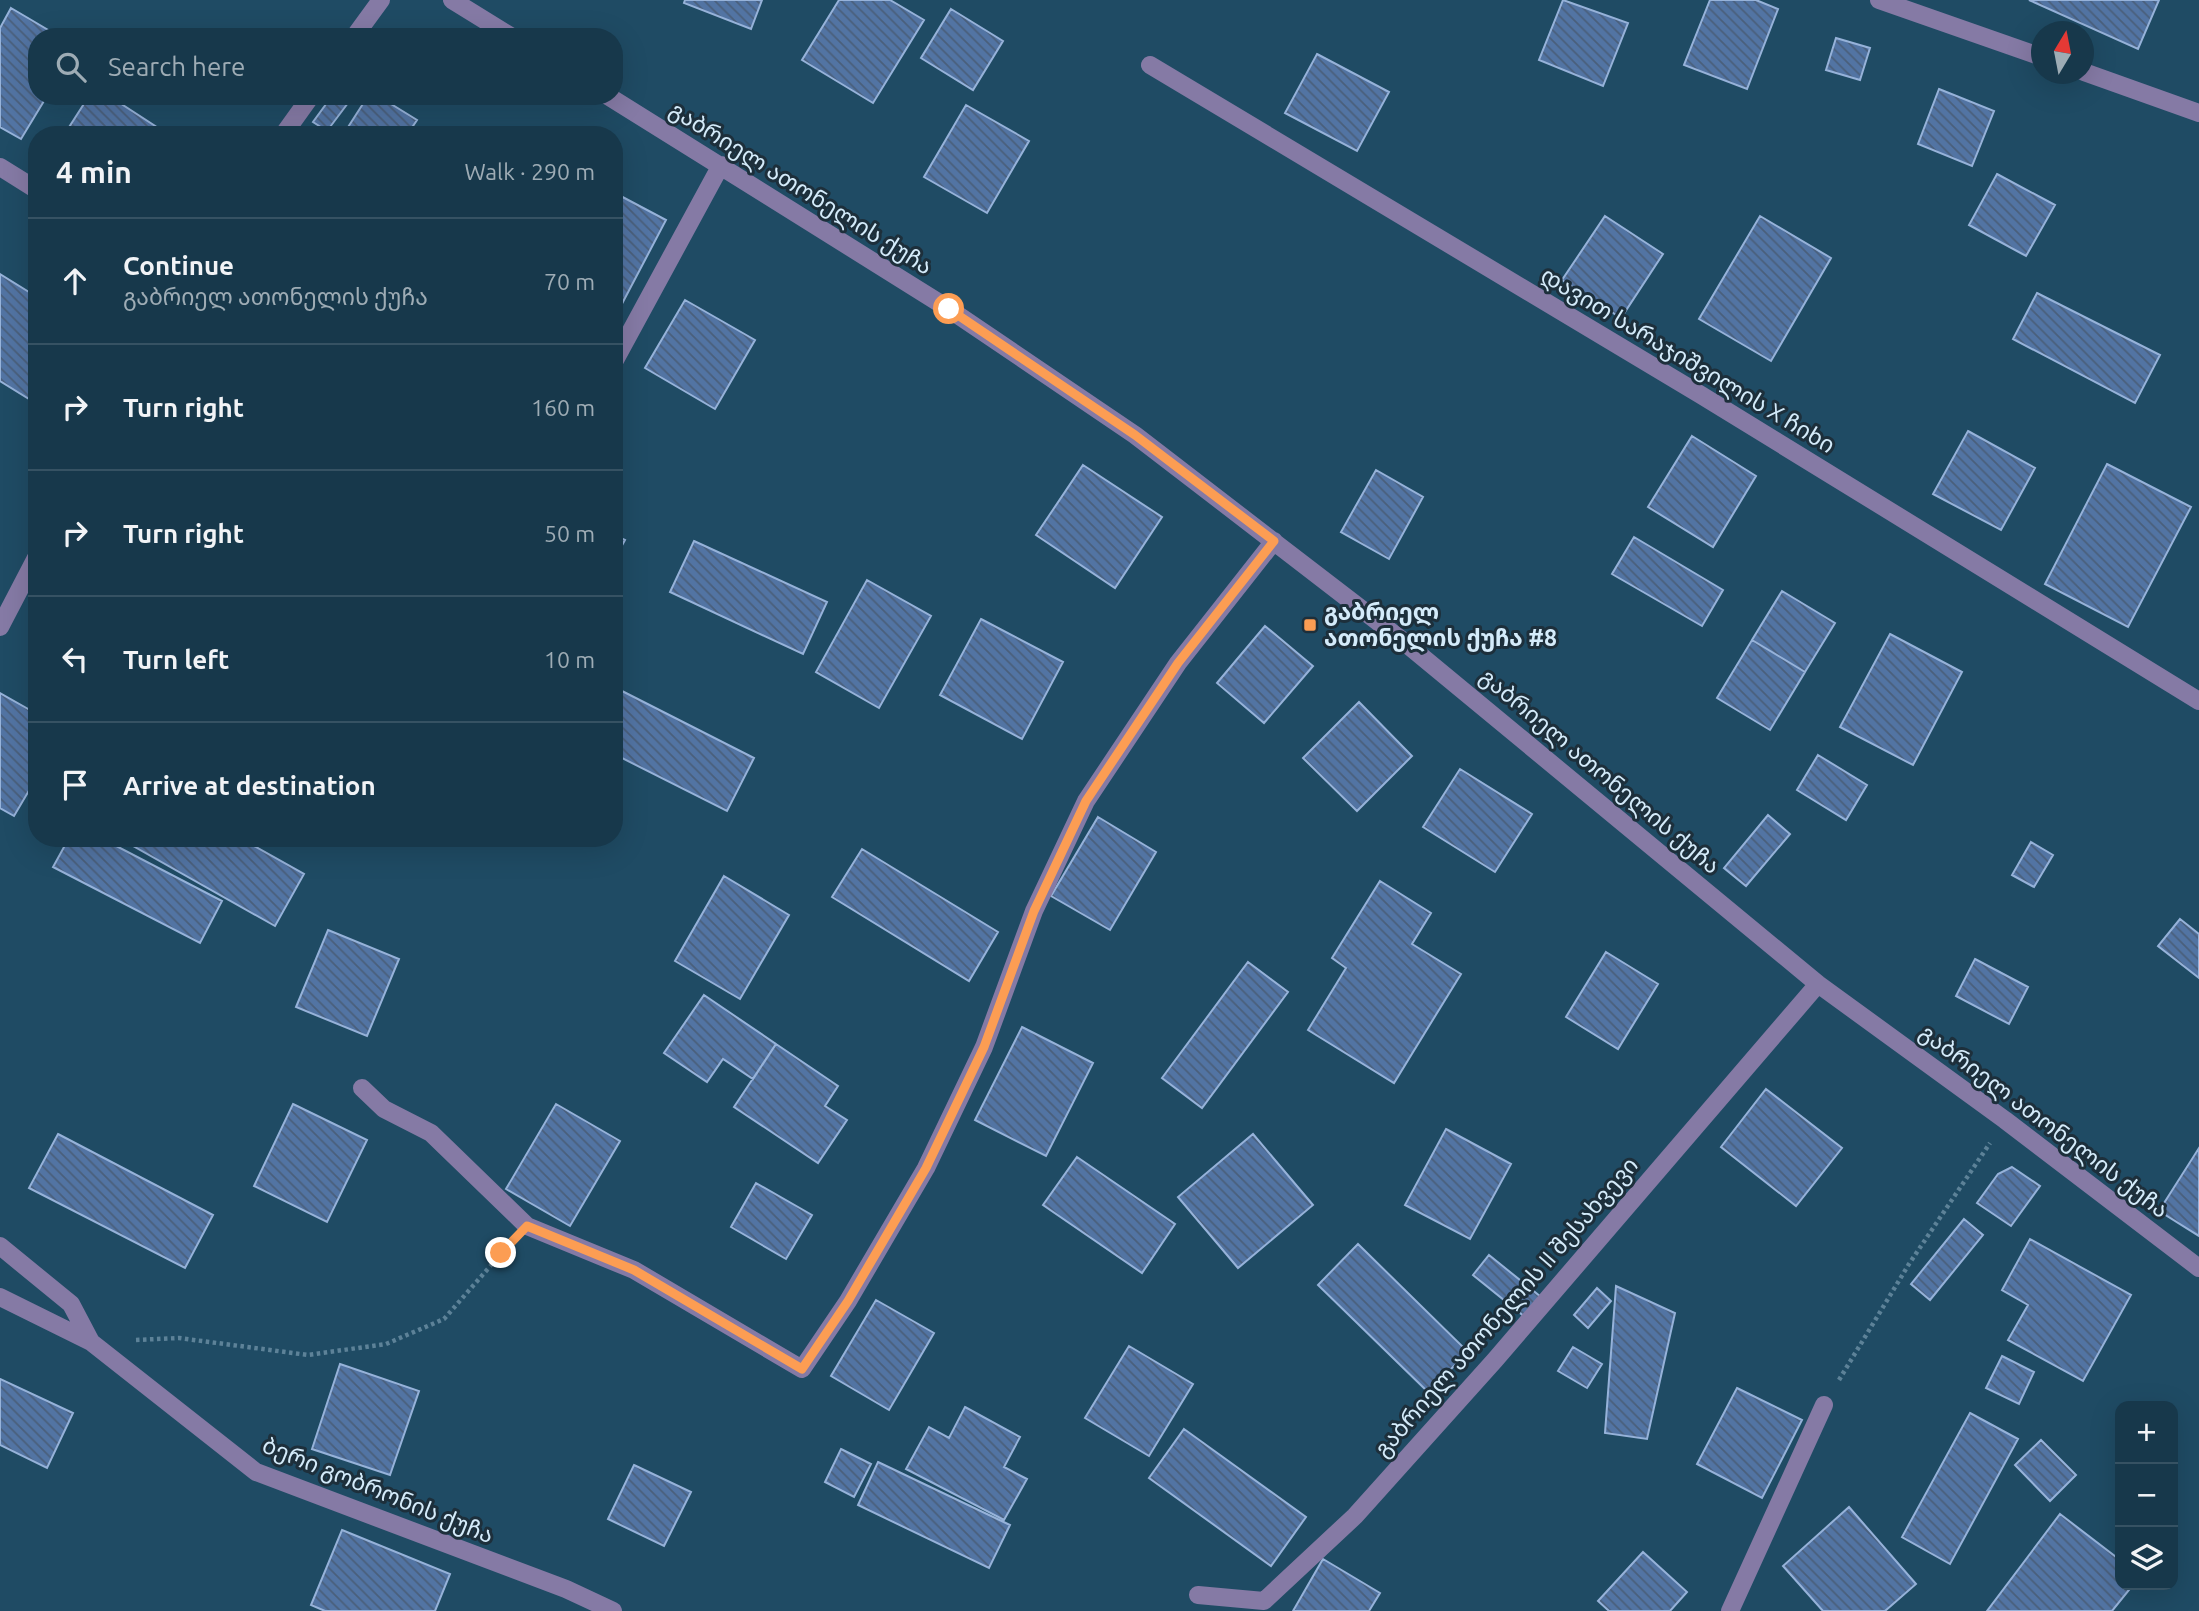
<!DOCTYPE html>
<html lang="en">
<head>
<meta charset="utf-8">
<style>
  :root { --surface:#17384b; --page:#244355; --text:#f1f3f6; --muted:#9eacb5; --line:#365263 }
  body { margin:0; font-family:Ubuntu,"Noto Sans Georgian",sans-serif; background:var(--page); color:var(--text) }
  .controls { position:absolute; right:21px; bottom:21px; display:grid; overflow:hidden; border-radius:14px; box-shadow:0 7px 28px #0002 }
  .controls button { width:63px; height:63px; display:grid; place-items:center; padding:0; border:0; border-bottom:2px solid var(--line); background:var(--surface); color:var(--text); font:35px sans-serif }
  .compass { position:absolute; left:2031px; top:21px; width:63px; height:63px; border-radius:50%; background:var(--surface); box-shadow:0 7px 28px #0002; rotate:10deg }
  .stop { position:absolute; width:21px; height:21px; margin:-16px; border:5px solid #fc9d53; border-radius:50%; background:#fff }
  .stop.end { background:#fc9d53; border-color:#fff; box-shadow:0 2px 7px #0008 }
  .list { margin:0; padding:0; list-style:none }
  h2 { display:flex; justify-content:space-between; align-items:center; height:91px; margin:0; padding:0 28px; font-size:30px }
  h2 small { font-size:23px; font-weight:400; color:var(--muted) }
  .list li { display:grid; grid-template-columns:46px 1fr auto; gap:21px; align-items:center; box-sizing:border-box; height:126px; padding:0 28px; border-top:2px solid var(--line) }
  .list b { display:block; font-size:26px; white-space:nowrap }
  .list p { margin:0; font-size:23px; white-space:nowrap; color:var(--muted) }
  .list em { font-size:23px; font-style:normal; color:var(--muted) }
  .icon { flex:none; width:38px; height:38px; fill:none; stroke:currentColor; stroke-width:2; stroke-linecap:round; stroke-linejoin:round }
  .map { position:relative; flex:none; width:2199px; height:1611px; overflow:hidden }
  .search { position:absolute; background:var(--surface); box-shadow:0 7px 28px #0002; left:28px; top:28px; width:595px; height:77px; display:flex; align-items:center; gap:18px; box-sizing:border-box; padding:0 24px; border-radius:28px; color:var(--muted); font-size:26px }
  .panel { position:absolute; background:var(--surface); box-shadow:0 7px 28px #0002; left:28px; top:126px; width:595px; height:721px; border-radius:28px }
  .map>svg:first-child { display:block }
  .building { fill:url(#building-back-hatch); stroke:#96b2d9; stroke-width:2 }
  .lines { fill:none; stroke-linecap:round; stroke-linejoin:round }
  .path { stroke:#5d8298; stroke-width:4.5; stroke-dasharray:3.5 3.5; stroke-linecap:butt }
  .minor { stroke:#857aa5; stroke-width:18 }
  .route { stroke:#fc9d53; stroke-width:9 }
  .poi-dot { fill:#fc9d53; stroke:#1d2f3b; stroke-width:2.5 }
  .labels { text-anchor:middle; stroke-width:6; stroke-linejoin:round; paint-order:stroke }
  .street-label { font-size:23px; fill:#d4ebfa; stroke:#1d2f3b }
  .poi-label { font-size:23px; font-weight:bold; fill:#d4ebfa; stroke:#1d2f3b; text-anchor:start }
</style>
</head>
<body>
<div class="map">
<svg width="2199" height="1611" viewBox="0 0 2199 1611">
  <defs>
    <pattern id="building-back-hatch" width="6" height="6" patternUnits="userSpaceOnUse" patternTransform="scale(1.75)"><rect width="6" height="6" fill="#5274a3"/><path d="M-1 5l2 2M0 0l6 6M5-1l2 2" fill="none" stroke="#4a5f7b"/></pattern>
  </defs>
  <rect width="100%" height="100%" fill="#1f4b64"/>
  <!-- building -->
  <path class="building" d="M685,0H762L751,29L684,3Z
    M839,0H890L924,20L873,103L802,60Z
    M1563,0L1628,23L1603,86L1539,60Z
    M1710,0H1756L1778,9L1747,89L1684,65Z
    M2029,0H2159L2138,49Z
    M11,8L60,37H37V96H47L21,139L0,127V28Z
    M951,9L1003,41L973,90L921,58Z
    M1836,38L1870,48L1860,80L1826,70Z
    M1317,54L1389,92L1357,151L1285,113Z
    M1939,89L1994,111L1972,166L1918,144Z
    M89,96H109L169,135H64Z
    M332,96H339L348,103L327,131L313,122Z
    M368,96H378L417,120L407,135H343Z
    M966,105L1029,141L987,213L924,177Z
    M1997,174L2055,205L2026,256L1969,225Z
    M615,193L666,220L614,319V194Z
    M1605,216L1663,254L1621,318L1562,280Z
    M1760,216L1831,258L1771,361L1699,319Z
    M0,274L37,297V404L0,381Z
    M2037,293L2160,355L2135,403L2013,339Z
    M685,300L755,340L715,409L645,368Z
    M1968,431L2035,468L2001,530L1933,494Z
    M1692,436L1756,476L1713,547L1648,507Z
    M2107,464L2191,507L2128,627L2045,584Z
    M1083,465L1162,517L1115,588L1036,535Z
    M1376,470L1423,497L1389,559L1341,532Z
    M614,535L625,540L614,560Z
    M1634,537L1723,590L1702,626L1612,574Z
    M694,541L827,602L803,654L670,592Z
    M867,580L931,616L879,708L816,672Z
    M1782,591L1835,623L1805,672L1752,640Z
    M981,619L1063,662L1022,739L940,695Z
    M1265,626L1313,666L1264,723L1217,683Z
    M1890,634L1962,672L1913,765L1840,727Z
    M1752,640L1805,672L1770,730L1717,698Z
    M622,691L754,758L727,811L614,754V705Z
    M0,693L37,714V777L14,816L0,808Z
    M1359,702L1412,756L1357,811L1303,758Z
    M1818,755L1867,785L1846,820L1797,790Z
    M1460,769L1532,814L1495,872L1423,827Z
    M1768,815L1790,834L1746,886L1724,868Z
    M1098,817L1156,852L1110,930L1051,896Z
    M69,838H101L222,901L200,943L53,867Z
    M119,838H240L304,874L275,926Z
    M2031,842L2053,855L2034,887L2012,875Z
    M862,849L998,932L969,981L832,897Z
    M724,876L789,915L740,999L675,961Z
    M1380,881L1431,913L1412,944L1461,974L1394,1083L1308,1030L1346,968L1332,958Z
    M2180,919L2199,934V978L2158,946Z
    M328,930L399,959L367,1036L296,1007Z
    M1606,952L1658,984L1618,1049L1566,1017Z
    M1975,959L2028,987L2009,1024L1956,996Z
    M1248,962L1288,992L1202,1108L1162,1078Z
    M704,995L776,1044L753,1079L723,1059L707,1082L664,1053Z
    M1022,1027L1093,1063L1046,1156L975,1120Z
    M776,1044L838,1086L825,1106L847,1120L818,1163L734,1107Z
    M1766,1089L1842,1148L1796,1206L1721,1147Z
    M293,1104L367,1140L327,1222L254,1186Z
    M556,1104L620,1141L570,1226L506,1189Z
    M1446,1129L1511,1164L1470,1239L1405,1205Z
    M58,1134L213,1215L185,1268L29,1188Z
    M1253,1134L1313,1205L1238,1268L1178,1197Z
    M2199,1148V1236L2159,1211Z
    M1077,1157L1175,1224L1142,1273L1043,1205Z
    M2012,1167L2040,1186L2011,1226L1977,1203L1998,1174Z
    M756,1183L812,1215L786,1259L731,1227Z
    M1964,1219L1983,1235L1930,1300L1911,1284Z
    M2030,1239L2131,1295L2083,1381L2008,1340L2028,1305L2002,1290Z
    M1358,1244L1468,1352L1428,1392L1318,1285Z
    M1489,1255L1541,1297L1525,1317L1473,1275Z
    M1616,1286L1675,1313L1647,1439L1605,1433Z
    M1597,1288L1611,1301L1588,1328L1574,1315Z
    M876,1300L934,1333L889,1410L831,1376Z
    M1129,1346L1193,1384L1149,1456L1085,1418Z
    M1573,1347L1602,1364L1587,1388L1558,1371Z
    M2002,1356L2034,1372L2019,1404L1986,1388Z
    M340,1364L419,1391L390,1475L312,1449Z
    M0,1379L73,1413L47,1468L0,1445Z
    M1737,1388L1802,1420L1762,1498L1697,1464Z
    M965,1407L1020,1437L1004,1467L1027,1479L1004,1520L906,1469L929,1427L949,1438Z
    M1970,1413L2018,1439L1950,1564L1902,1537Z
    M1184,1429L1306,1517L1271,1566L1149,1478Z
    M2041,1440L2076,1475L2050,1501L2015,1465Z
    M841,1449L871,1464L854,1497L825,1482Z
    M878,1462L1010,1525L989,1568L858,1505Z
    M634,1465L691,1492L664,1546L608,1519Z
    M1849,1507L1916,1584L1885,1611H1823L1783,1566Z
    M2060,1514L2120,1560V1585H2133L2112,1611H1987Z
    M342,1530L450,1574L435,1611H325L311,1605Z
    M1643,1552L1687,1592L1670,1611H1609L1598,1601Z
    M1323,1559L1380,1593L1369,1611H1293Z"/>
  <g class="lines">
    <!-- path -->
    <path class="path" d="M136,1340L179,1338L308,1355L386,1344L444,1319L507,1247
      M1839,1380L1909,1264L1990,1143"/>
    <!-- minor -->
    <path class="minor" d="M452,0L512,37
      M1879,0L2042,57
      M354,37L381,0
      M1150,65L1701,395L2199,701
      M2084,72L2199,113
      M608,96L949,309L1135,435L1403,641L1818,984L2005,1120L2199,1268
      M283,135L311,96
      M0,167L37,190
      M614,362L721,165
      M0,627L37,556
      M362,1088L384,1109L431,1133L527,1226L634,1270L802,1369L848,1301L926,1168L984,1047L1034,911L1086,801L1178,663L1274,541
      M0,1246L71,1304L91,1342
      M0,1297L91,1342L256,1472L566,1589L613,1611
      M1198,1595L1264,1601L1355,1516L1495,1360L1818,984
      M1730,1611L1824,1405"/>
  </g>
  <g class="lines">
    <!-- route -->
    <path class="route" d="M501,1253L527,1226L634,1270L802,1369L848,1301L926,1168L984,1047L1034,911L1086,801L1178,663L1274,541L1135,435L949,309"/>
  </g>
  <!-- markers -->
  <rect class="poi-dot" x="1303" y="618" width="14" height="14" rx="3.5"/>
  <g class="labels">
    <!-- street labels -->
    <g class="street-label">
      <text transform="translate(801 188) rotate(32)" y="8">გაბრიელ ათონელის ქუჩა</text>
      <text transform="translate(1688 360) rotate(31)" y="8">დავით სარაჯიშვილის X ჩიხი</text>
      <text transform="translate(1600 771) rotate(40)" y="8">გაბრიელ ათონელის ქუჩა</text>
      <text transform="translate(2044 1121) rotate(37)" y="8">გაბრიელ ათონელის ქუჩა</text>
      <text transform="translate(1506 1307) rotate(-49)" y="8">გაბრიელ ათონელის II შესახვევი</text>
      <text transform="translate(378 1490) rotate(22)" y="8">ბერი გობრონის ქუჩა</text>
    </g>
    <!-- poi labels -->
    <g class="poi-label">
      <text x="1324" y="620">გაბრიელ<tspan x="1324" dy="26">ათონელის ქუჩა #8</tspan></text>
    </g>
  </g>
</svg>
<div class="controls">
<button>+</button>
<button>−</button>
<button><svg class="icon" aria-label="layers" viewBox="0 0 24 24"><path d="M12 4l9 5-9 5-9-5zM3 14l9 5 9-5"/></svg></button>
</div>
<svg class="compass" viewBox="-18 -18 36 36"><path d="M0-13l5 13h-10z" fill="#e53935"/><path d="M0 13l5-13h-10z" fill="#9eacb5"/></svg>
<div class="stop" style="left:949px;top:309px"></div>
<div class="stop end" style="left:501px;top:1253px"></div>
<div class="search"><svg class="icon" aria-label="search" viewBox="0 0 24 24"><circle cx="10" cy="10" r="6"/><path d="M15 15l6 6"/></svg>Search here</div>
<section class="panel">
<h2>4 min<small>Walk · 290 m</small></h2>
<ul class="list">
<li><svg class="icon" aria-label="ahead" viewBox="0 0 24 24"><path d="M12 20V5M6 11l6-6 6 6"/></svg><div><b>Continue</b><p>გაბრიელ ათონელის ქუჩა</p></div><em>70 m</em></li>
<li><svg class="icon" aria-label="right" viewBox="0 0 24 24"><path d="M7 20v-9h11M14 6l5 5-5 5"/></svg><div><b>Turn right</b></div><em>160 m</em></li>
<li><svg class="icon" aria-label="right" viewBox="0 0 24 24"><path d="M7 20v-9h11M14 6l5 5-5 5"/></svg><div><b>Turn right</b></div><em>50 m</em></li>
<li><svg class="icon" aria-label="left" viewBox="0 0 24 24"><path d="M17 20v-9H6M10 6l-5 5 5 5"/></svg><div><b>Turn left</b></div><em>10 m</em></li>
<li><svg class="icon" aria-label="arrive" viewBox="0 0 24 24"><path d="M6 21V4h12l-3 4 3 4H6"/></svg><div><b>Arrive at destination</b></div></li>
</ul>
</section>
</div>
</body>
</html>
